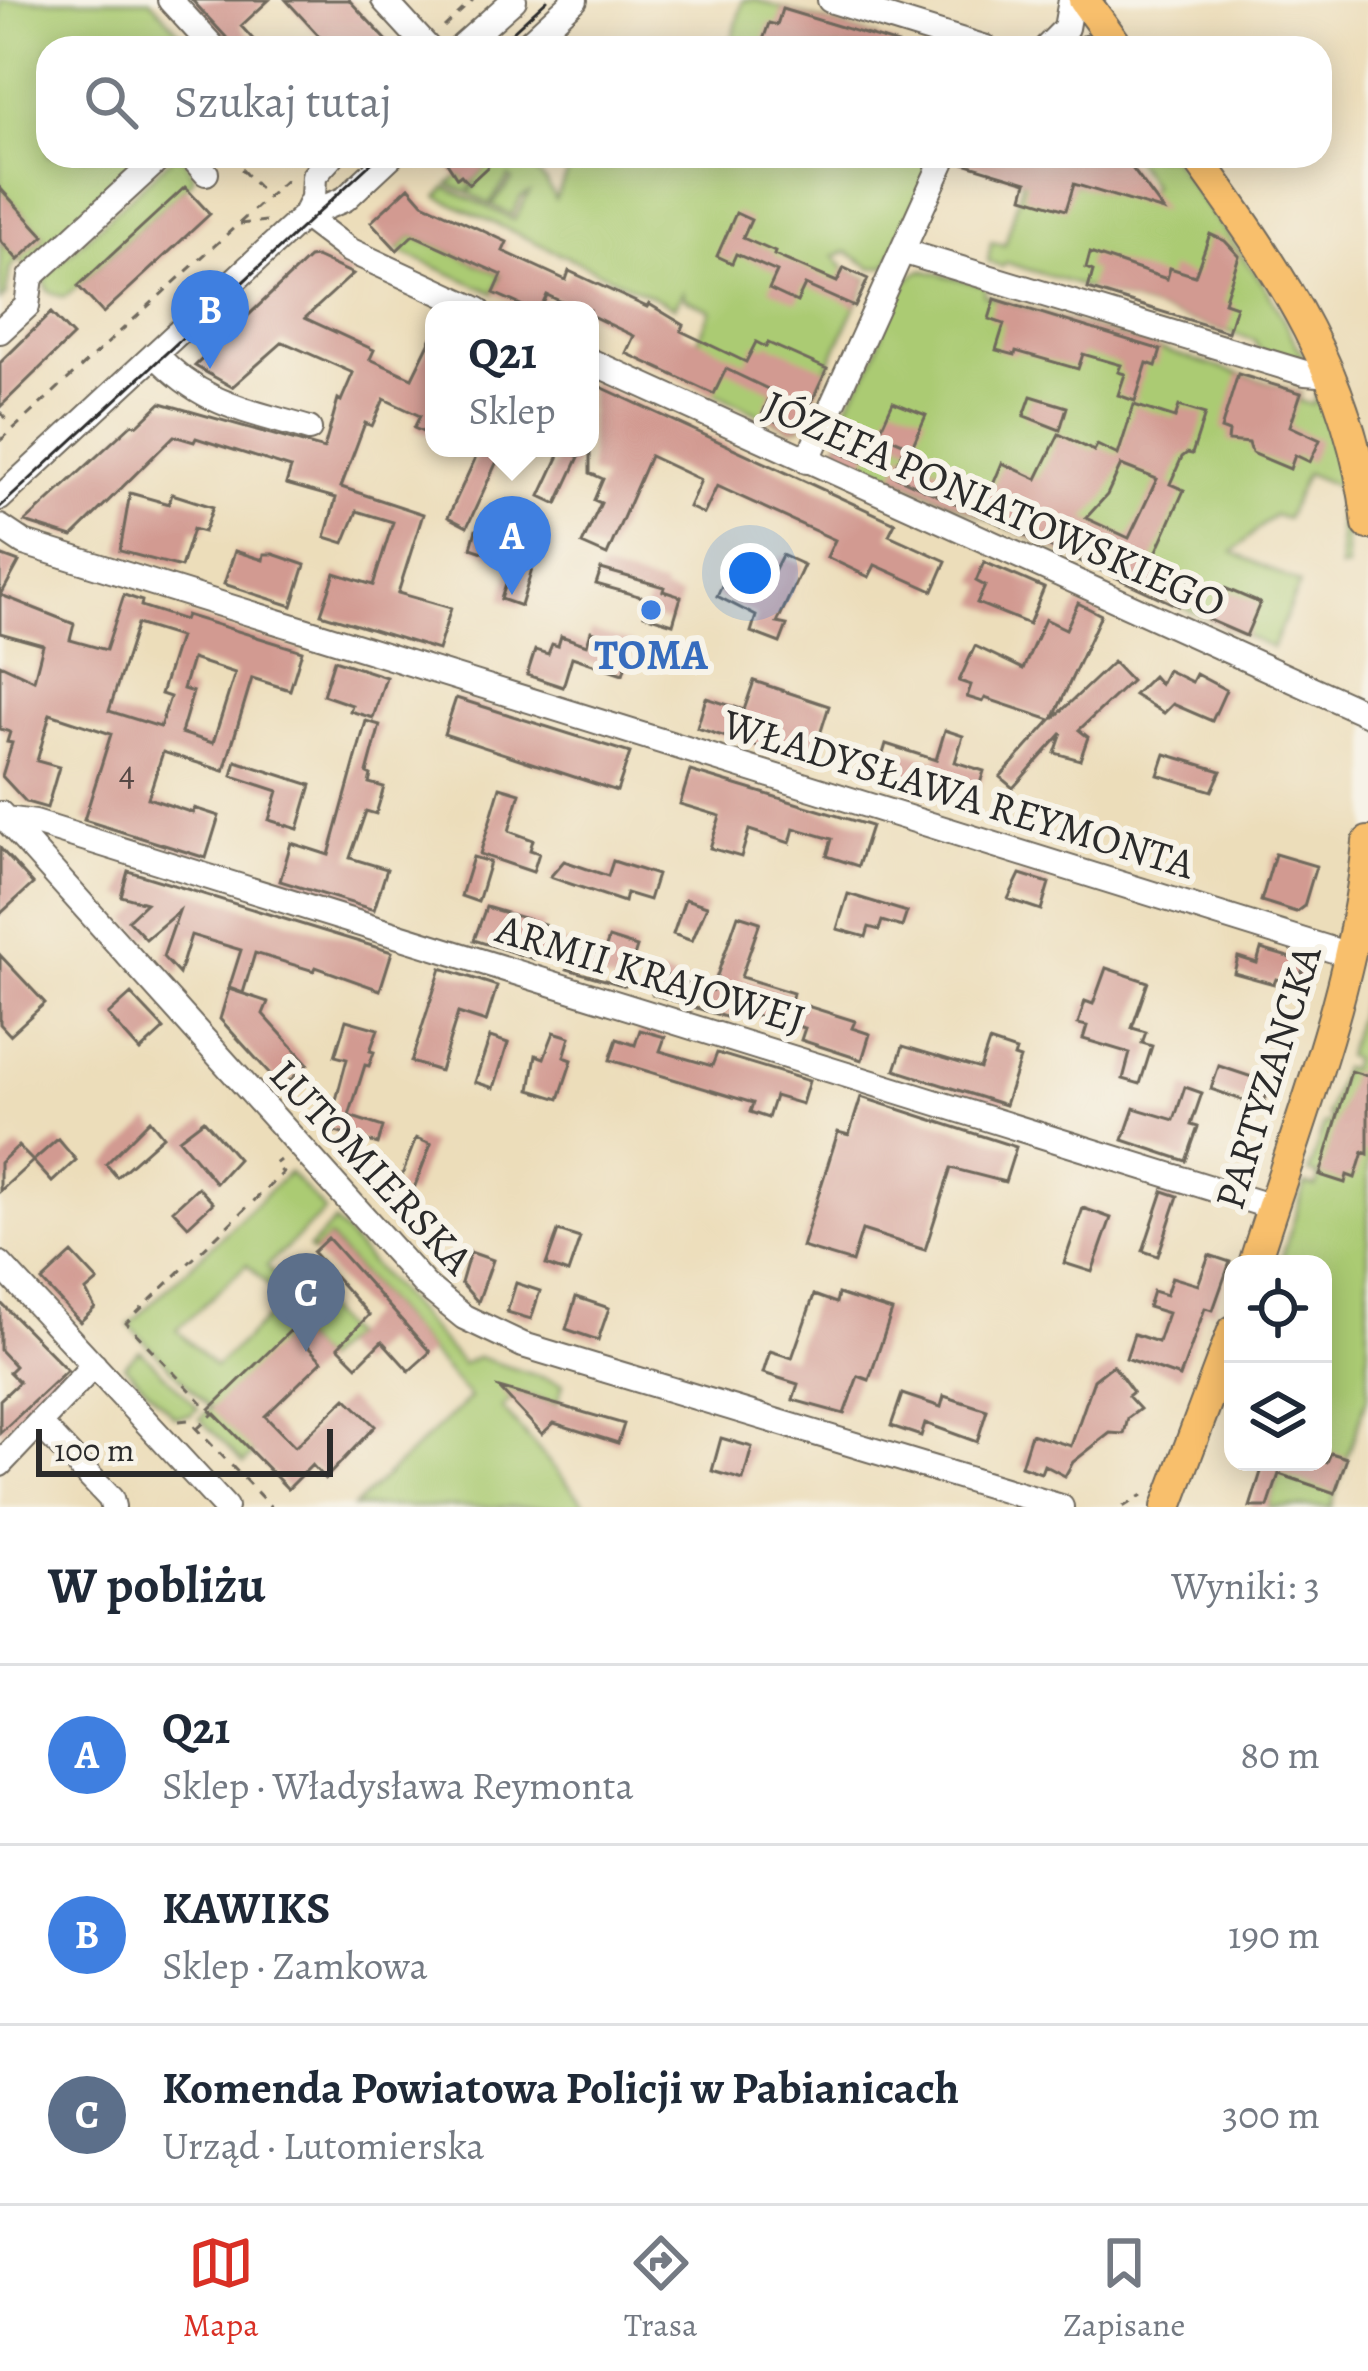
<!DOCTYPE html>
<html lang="pl">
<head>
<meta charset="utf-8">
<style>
  :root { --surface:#fff; --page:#f2f2f3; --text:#1f2937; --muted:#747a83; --line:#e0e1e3; --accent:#d93025 }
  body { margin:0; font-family:Alegreya,serif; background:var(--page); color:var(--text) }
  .controls { position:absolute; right:36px; bottom:36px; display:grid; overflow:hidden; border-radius:24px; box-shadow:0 6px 30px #0003 }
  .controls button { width:108px; height:108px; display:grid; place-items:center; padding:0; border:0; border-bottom:3px solid var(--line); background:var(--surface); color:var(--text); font:60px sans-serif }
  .scale { position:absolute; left:36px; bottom:30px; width:297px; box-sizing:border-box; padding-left:12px; border:6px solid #2b2b2b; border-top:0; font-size:33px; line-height:42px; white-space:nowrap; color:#2b2b2b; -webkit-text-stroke:9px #f7f3e8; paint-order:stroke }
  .you { position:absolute; left:750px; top:573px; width:42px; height:42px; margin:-30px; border:9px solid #fff; border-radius:50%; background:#1a73e8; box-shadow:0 0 0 18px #1a73e833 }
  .badge { display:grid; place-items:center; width:78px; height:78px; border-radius:50%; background:var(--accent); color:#fff; font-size:39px; font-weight:700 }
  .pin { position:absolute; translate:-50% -99px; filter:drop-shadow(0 3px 6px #0008) }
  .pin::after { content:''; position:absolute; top:63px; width:42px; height:36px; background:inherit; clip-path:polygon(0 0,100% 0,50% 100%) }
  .popup { position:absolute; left:425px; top:301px; width:174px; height:156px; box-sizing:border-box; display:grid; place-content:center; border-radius:24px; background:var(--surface); filter:drop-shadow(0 3px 9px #0005); font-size:39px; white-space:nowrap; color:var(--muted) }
  .popup b { font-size:45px; color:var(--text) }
  .popup::after { content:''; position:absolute; left:50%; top:100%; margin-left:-24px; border:24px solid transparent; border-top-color:var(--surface) }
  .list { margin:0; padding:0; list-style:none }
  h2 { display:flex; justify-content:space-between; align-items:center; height:156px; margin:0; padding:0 48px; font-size:51px }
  h2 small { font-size:39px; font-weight:400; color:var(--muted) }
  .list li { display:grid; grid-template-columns:78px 1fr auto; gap:36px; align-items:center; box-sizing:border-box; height:180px; padding:0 48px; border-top:3px solid var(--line) }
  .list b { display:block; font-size:45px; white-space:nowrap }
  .list p { margin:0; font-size:39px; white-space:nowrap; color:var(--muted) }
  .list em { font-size:39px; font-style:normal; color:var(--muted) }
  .icon { flex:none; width:66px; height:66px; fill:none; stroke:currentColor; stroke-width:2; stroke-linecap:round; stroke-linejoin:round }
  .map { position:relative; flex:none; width:1368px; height:1507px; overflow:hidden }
  .search { position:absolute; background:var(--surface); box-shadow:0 6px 30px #0003; left:36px; right:36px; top:36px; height:132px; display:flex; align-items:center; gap:30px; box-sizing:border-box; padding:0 42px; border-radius:36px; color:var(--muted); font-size:45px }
  .sheet { height:696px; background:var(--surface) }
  nav { display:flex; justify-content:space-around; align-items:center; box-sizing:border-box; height:168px; border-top:3px solid var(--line); background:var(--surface); font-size:33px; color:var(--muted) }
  nav a { display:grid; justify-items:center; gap:6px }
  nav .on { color:var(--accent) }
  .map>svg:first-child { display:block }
  .green { fill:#abcb73; stroke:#6b7b4f; stroke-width:3 }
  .building { fill:#d29a91; fill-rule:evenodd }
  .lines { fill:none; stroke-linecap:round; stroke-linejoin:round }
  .minor-casing { stroke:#6f695d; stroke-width:28 }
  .major-casing { stroke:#6f695d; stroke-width:34 }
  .path { stroke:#6f695d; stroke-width:3; stroke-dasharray:9 9; stroke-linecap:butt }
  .minor { stroke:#fff; stroke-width:24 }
  .major { stroke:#f8bf6c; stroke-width:30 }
  .tram { stroke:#2b2b2b; stroke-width:3 }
  .shop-dot { fill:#3f7fe0; stroke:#f7f3e8; stroke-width:4.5 }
  .labels { text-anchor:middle; stroke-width:12; stroke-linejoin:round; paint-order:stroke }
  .number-label { font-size:36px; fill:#554744 }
  .street-label { font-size:42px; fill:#2b2b2b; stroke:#f7f3e8 }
  .shop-label { font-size:42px; font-weight:bold; fill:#366cbe; stroke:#f7f3e8 }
</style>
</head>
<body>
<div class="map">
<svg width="1368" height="1507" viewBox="0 0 1368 1507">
  <rect width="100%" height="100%" fill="#f7f3e8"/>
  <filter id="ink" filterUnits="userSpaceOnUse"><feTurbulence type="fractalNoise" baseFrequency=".00833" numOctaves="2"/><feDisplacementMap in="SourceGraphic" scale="24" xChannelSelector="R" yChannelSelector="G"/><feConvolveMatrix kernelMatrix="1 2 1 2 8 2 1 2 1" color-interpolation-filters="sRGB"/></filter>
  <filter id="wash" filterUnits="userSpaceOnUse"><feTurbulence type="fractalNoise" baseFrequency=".004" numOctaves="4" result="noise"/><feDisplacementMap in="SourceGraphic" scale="48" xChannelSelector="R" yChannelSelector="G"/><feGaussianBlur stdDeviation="2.7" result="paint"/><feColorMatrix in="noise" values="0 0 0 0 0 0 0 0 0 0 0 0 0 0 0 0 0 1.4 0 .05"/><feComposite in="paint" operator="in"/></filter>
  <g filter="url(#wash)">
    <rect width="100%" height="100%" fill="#ecddba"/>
    <!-- green -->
    <path class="green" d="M0,0H150L194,48H48V156H149L28,266L18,260L10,268L6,295L0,301V240L18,260L44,236L0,188Z
      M743,0H755L878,38L874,48H730Z
      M174,156L183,157L194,176L191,182L69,294L63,297L48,291L44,278Z
      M499,156H520L547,183L555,199L569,170L560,166L563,156H578L609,167L613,156H935L887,266L872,268L847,252L834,256L844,268L868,279L800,427L792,429L682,378L711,310L686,299L683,292L675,307L438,197L446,187L514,220L529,193L521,197L512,215L492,205L512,180L509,177L489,204L469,193L477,183L467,192L449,184L460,174L470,184Z
      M1131,156H1170L1267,289L1308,366L1260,351L1254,340L1007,263L1002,267L988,261L991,242L1005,245L1023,181L1018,179L1148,190L1153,186Z
      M413,235L501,275L494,293L397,250Z
      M922,270L986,286L984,295L1301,393L1299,401L1313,405L1318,390L1343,477L1347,568L1340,569L1337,486L1306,473L1286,519L1274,515L1233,552L1300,584L1272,648L839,452L837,445L846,425L841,420C848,398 863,381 873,360C886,330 889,286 922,270Z
      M1368,980V1395L1331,1507H1268L1283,1462H1323V1264H1280L1305,1184L1316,1187L1320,1176L1309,1172L1324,1124H1328L1331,1116L1327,1115L1342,1068L1350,1069L1353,1059L1346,1056Z
      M289,1172L325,1211L267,1266L280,1281L272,1290L247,1264L177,1330L215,1367L283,1303L279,1297L288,1289L308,1293L349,1336L321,1361L291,1330L254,1453L244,1463L200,1419L210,1408L129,1325Z
      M334,1222L462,1364L478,1357L563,1384L557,1404L518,1393L502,1408L588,1507H353L470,1398L329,1238L313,1252L309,1248Z
      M140,1350L198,1408L190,1415L175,1417L124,1365Z"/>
    <g id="blocks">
      <!-- building -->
      <path class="building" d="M192,0H269L241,26L261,48H236Z
        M286,0H349L394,48H330Z
        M782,9L898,44L897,48H787L763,40L769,23L777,25Z
        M443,156H499L469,184L461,175L457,178Z
        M961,156H1123L1164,211L1074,184L1066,210L1023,197L1027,182L960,162Z
        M185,187L210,214L103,313L78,286Z
        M409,187L423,203L507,242L503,251L566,280L569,271L647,307L649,304L684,325L681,331L746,362L756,342L766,347L768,343L827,369L800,427L792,429L762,415L772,391L726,369L714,394L626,353L634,336L590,315V310H579L547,295L540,310H532L494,293L502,275L413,235L397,250L371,222Z
        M0,188L44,236L18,260L0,240Z
        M736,213L751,220L743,238L775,252L774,255L837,282L844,268L868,279L855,307L805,285L797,302L769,289L777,272L736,254L732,263L717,256Z
        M1210,234L1225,241L1239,256L1224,302L1236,306L1228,332L1088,289L1093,271L1086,268L1090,253L1167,279L1170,268L1195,276Z
        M316,257L353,274L305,318L374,350L370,359L412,378L434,333V437L414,428L420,416L384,399L372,426L365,423L341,487L423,514L398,593L451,608L438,650L321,614L335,573L373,585L393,522L357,511L344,543L325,537L336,498L286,484L291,468L196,438L194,442L174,436L72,537L25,522L132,424L138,425L161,403L324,449L338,399L341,401L353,373L283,342L232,387L195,366L309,258Z
        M995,299L1161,350L1156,366L1147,363L1135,401L1118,395L1125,374L1118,372L1121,365L1083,354L1078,369L1016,351L1015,355L996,350L1004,324L989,319Z
        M51,313L73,336L0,407V363Z
        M1238,374L1301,393L1290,426L1320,440L1310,462L1295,455L1290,469L1252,453L1249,443L1228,441L1229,432L1221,429Z
        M590,382L895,523L889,535L946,561L933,591L875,565L869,577L827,557L835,540L717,486L704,514L689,507L701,480L650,456L607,555L582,544L601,503L594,500L603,479L590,473Z
        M1031,396L1067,407L1060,430L1024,416Z
        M893,402L926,415L912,447L879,433Z
        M1134,405L1175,418L1179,406L1205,414L1192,454L1187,453L1182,457L1170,484L1184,490L1152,562L1190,579L1178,606L893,475L903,451L990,492L1002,463L1037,479L1059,434L1094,451L1097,445L1118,455ZM1121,465L1157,479L1129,538L1086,518L1107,495Z
        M846,425L875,438L865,463L839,452L837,445Z
        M480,448H503L467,527L448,517Z
        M562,449L579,457L557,504L540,496Z
        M130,493L169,504L172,494L213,507L204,532L193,529L181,567L120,551Z
        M476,530L538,549L521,606L501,599L513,562L471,548Z
        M235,551L263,560L264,554H273L305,565L292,606L224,584Z
        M0,555L19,562L1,595L74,624L70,640L106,650L124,595L142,601L141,606L184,620L186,615L302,651L290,690L252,678L224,771L163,752L148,798L193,813L194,808L219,816L206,858L84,820L111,734L50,714L37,761L59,767L47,808L26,802L2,776L12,743L7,742L10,732L0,729V664L34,680L43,645L0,633ZM137,624L179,637L161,694L170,697L160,727L109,711ZM192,659L235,673L213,743L181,733L193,692L183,689Z
        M782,555L804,565L777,623L787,625L780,643L751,632L756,616L717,596L725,579L762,595Z
        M984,562L1044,588L1029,624L977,603L985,586L976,581Z
        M601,569L664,587L663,591L681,597L673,624L644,615L649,599L596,584Z
        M1222,587L1260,603L1246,636L1207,619Z
        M1078,603L1101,615L1053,719L1113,662L1131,681L1079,730L1088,737L1080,760L1055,753L1062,733L1013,788L1000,777L1051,720L985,698L983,702L967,697L971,685L959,681L975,646L1023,669L1045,619L1066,629Z
        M591,631L633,643L623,674L572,657L563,687L527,675L535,650L548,654L552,644L558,646L561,636L587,645Z
        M334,660L386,677L373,718L350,711L352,705L323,695Z
        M1167,670L1192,682L1196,674L1226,690L1212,721L1173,704L1164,713L1134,695L1153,676L1160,684Z
        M754,681L829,706L811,763L697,728L706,698L744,710Z
        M456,698L630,753L617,791L444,734Z
        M366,721L380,725L367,773L371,775L369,783L384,787L376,814L366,811L350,858L387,869L374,910L280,881L291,843L329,855Z
        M945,730L963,736L955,762L984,771L971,812L876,777L886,744L936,760Z
        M1165,754L1221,771L1212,791L1158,775Z
        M236,761L311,785L298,829L269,820L278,791L232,776Z
        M690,771L871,826L858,866L827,856L832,839L794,828L790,843L749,830L741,857L710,848L720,816L680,804Z
        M500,787L520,793L509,831L533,840L530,850L539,853L533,872L480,854Z
        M0,848L33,884L0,914Z
        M1275,854L1316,866L1304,906L1296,912L1261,901Z
        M473,857L490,862L478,902L461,896Z
        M564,861L608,876L613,861L657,875L649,900L626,893L624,902L550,877Z
        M128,871L392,952L380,990L316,967L314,971L255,953L243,993L229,988L241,950L191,935L179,974L163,957L179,911L146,939L128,920L146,903L121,896Z
        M1020,874L1049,883L1041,910L1008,899Z
        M848,894L907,912L902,927L882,921L879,930L869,927L866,937L837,929Z
        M685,899L707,906L692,941L673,934Z
        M486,907L544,924L540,936L603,955L609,938L637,947L625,986L567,969L568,964L535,954L534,959L474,940Z
        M738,915L760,922L741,977L793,993L791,1001L855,1021L852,1028L870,1034L862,1060L801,1040L805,1028L731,1009L728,1018L652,994L659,973L712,990Z
        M1261,949L1305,962L1298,985L1276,979L1274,984L1234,973L1238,957L1257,963Z
        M0,955L45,1003L10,1035L0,1024Z
        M441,968L497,986L486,1022L458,1013L440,1071L411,1062Z
        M1106,968L1148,982L1132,1028L1146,1032L1142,1043L1152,1046L1140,1084L1123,1079L1130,1053L1083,1039L1087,1026L1078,1024L1085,1001L1093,1004Z
        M229,989L268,1002L263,1014L308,1064L282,1087L220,1019Z
        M131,994L164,1029L140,1051L108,1015Z
        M346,1020L378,1029L370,1051L374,1052L369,1066L365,1065L349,1116L383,1127L378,1144L335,1132L329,1126L347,1059L335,1056Z
        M640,1030L665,1037L660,1051L712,1066L717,1053L809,1081L802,1104L775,1096L768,1118L750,1112L753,1103L610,1060L617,1039L635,1045Z
        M554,1032L570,1037L564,1057L572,1060L559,1099L530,1090L536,1055L544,1058Z
        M490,1037L508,1043L494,1088L475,1082Z
        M989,1042L1016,1051L1014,1057L1020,1059L1005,1105L895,1070L903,1046L980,1069Z
        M1219,1066L1270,1083L1262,1107L1211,1089Z
        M1351,1071L1368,1076V1154L1363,1152L1355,1178L1347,1175L1345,1183L1320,1175Z
        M1185,1087L1202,1093L1191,1125L1198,1127L1186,1161L1123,1140L1134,1108L1174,1120Z
        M861,1097L1016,1147L1005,1182L951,1168L925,1250L862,1230L852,1262L802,1247L838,1132L849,1135Z
        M150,1120L163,1136L117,1177L106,1164Z
        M204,1120L238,1159L216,1183L179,1139Z
        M416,1138L431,1144L411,1196L396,1191Z
        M58,1139L76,1160L52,1182L33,1161L0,1191V1163L18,1146L33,1161Z
        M198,1187L213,1203L188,1226L173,1210Z
        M1163,1191L1178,1196L1158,1256L1143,1251Z
        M1083,1208L1111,1218L1092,1272L1064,1263Z
        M558,1231L580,1238L568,1273L546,1265Z
        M328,1238L430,1352L409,1371L382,1341L357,1366L338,1347L369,1315L313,1252Z
        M470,1252L493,1260L478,1302L461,1283Z
        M72,1253L98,1281L86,1291L95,1308L80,1322L42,1281Z
        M1209,1255L1230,1262L1213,1310L1205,1308L1180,1377L1126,1358L1134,1334L1158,1342L1168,1313L1148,1307L1153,1291L1166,1295L1172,1277L1198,1285Z
        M516,1283L540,1291L531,1319L507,1312Z
        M838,1294L892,1311L869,1380L858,1376L844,1414L793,1400L798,1384L763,1373L770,1351L792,1358L814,1295L836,1303Z
        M576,1297L609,1308L598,1340L566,1329Z
        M0,1302L67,1370L0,1433V1400L19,1382L9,1372L15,1366L0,1350Z
        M291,1330L322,1361L265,1416L295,1447L346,1398L375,1426L325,1479L312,1465L288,1489L210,1409Z
        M1113,1365L1133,1392L1128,1396L1140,1409L1128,1418L1124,1434L1110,1433L1073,1462L1065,1476L1044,1465L1041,1473L1021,1466L1031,1434L1071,1446L1094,1380Z
        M499,1388L624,1424L618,1443L554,1423L542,1434Z
        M902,1394L941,1407L944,1396L987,1410L977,1442L925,1423L921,1436L891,1426Z
        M721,1438L752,1447L743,1480L712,1471Z
        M1331,1453L1347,1458L1335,1493L1279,1474L1268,1507H1250L1262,1469L1251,1462H1327Z"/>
    </g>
  </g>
  <g filter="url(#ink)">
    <use href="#blocks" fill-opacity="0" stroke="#6f695d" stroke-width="3"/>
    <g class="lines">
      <defs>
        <path id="minor" d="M170,0L214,48
          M384,0L428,48
          M830,0L986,48
          M460,48L514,0
          M523,48L575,0
          M1046,48L1066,28L1071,0
          M1086,48L1115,43
          M191,156L206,173
          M304,216L349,250L478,310
          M304,216L313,198L314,176L332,156
          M905,252L1305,373L1332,375
          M0,331L27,306L31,277L162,156
          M155,354C204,406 244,409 309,429
          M590,361L1368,714
          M807,461L945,156
          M0,498L304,216L345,199L391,156
          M0,527L24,543L1349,955
          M1,814L425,1285L464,1317L523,1345L1061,1507
          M6,819L35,823L1272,1207
          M0,1264L225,1507
          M41,1425L111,1499L113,1507
          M0,1464L94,1365"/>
        <path id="major" d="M1084,0L1119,48
          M1196,156C1281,274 1352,376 1368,524
          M1254,1264C1297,1127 1355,986 1368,842
          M1167,1507L1233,1331"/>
      </defs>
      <!-- minor casing -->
      <use href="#minor" class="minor-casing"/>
      <!-- major casing -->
      <use href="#major" class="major-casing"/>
      <!-- path -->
      <path class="path" d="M444,27L473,0
        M229,156L261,190
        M240,224L266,221
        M0,412L11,423
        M0,441L291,176
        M179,1421L188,1420L271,1507
        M197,1429L213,1414L126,1323L283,1173L275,1164L280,1160
        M1123,1507L1142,1495"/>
      <!-- minor -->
      <use href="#minor" class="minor"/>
      <!-- major -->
      <use href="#major" class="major"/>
      <!-- tram -->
      <path class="tram" d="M495,48L547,0
        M0,507L379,156"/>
    </g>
  </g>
  <!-- markers -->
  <circle class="shop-dot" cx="651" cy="610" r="12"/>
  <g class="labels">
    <!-- number labels -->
    <g class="number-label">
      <text x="127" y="785">4</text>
    </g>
    <!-- street labels -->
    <g class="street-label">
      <text transform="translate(995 503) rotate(24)" y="15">JÓZEFA PONIATOWSKIEGO</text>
      <text transform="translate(959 793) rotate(17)" y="15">WŁADYSŁAWA REYMONTA</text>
      <text transform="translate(651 973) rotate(17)" y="15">ARMII KRAJOWEJ</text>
      <text transform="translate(1267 1077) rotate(-73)" y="15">PARTYZANCKA</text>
      <text transform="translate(372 1166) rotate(47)" y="15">LUTOMIERSKA</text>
    </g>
    <!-- shop labels -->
    <g class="shop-label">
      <text x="651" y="669">TOMA</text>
    </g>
  </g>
</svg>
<div class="controls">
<button><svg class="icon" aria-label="locate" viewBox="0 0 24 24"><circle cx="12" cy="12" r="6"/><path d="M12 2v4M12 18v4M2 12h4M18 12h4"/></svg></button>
<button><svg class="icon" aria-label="layers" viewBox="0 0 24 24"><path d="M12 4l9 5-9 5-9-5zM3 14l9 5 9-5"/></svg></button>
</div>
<div class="scale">100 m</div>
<div class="you"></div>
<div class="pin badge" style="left:512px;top:595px;background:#3f7fe0">A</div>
<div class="popup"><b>Q21</b>Sklep</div>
<div class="pin badge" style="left:210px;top:369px;background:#3f7fe0">B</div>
<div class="pin badge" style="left:306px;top:1352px;background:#5c6f8a">C</div>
<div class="search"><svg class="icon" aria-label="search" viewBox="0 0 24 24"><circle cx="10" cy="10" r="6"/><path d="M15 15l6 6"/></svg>Szukaj tutaj</div>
</div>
<section class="sheet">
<h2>W pobliżu<small>Wyniki: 3</small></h2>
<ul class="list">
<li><span class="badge" style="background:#3f7fe0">A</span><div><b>Q21</b><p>Sklep · Władysława Reymonta</p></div><em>80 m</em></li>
<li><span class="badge" style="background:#3f7fe0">B</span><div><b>KAWIKS</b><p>Sklep · Zamkowa</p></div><em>190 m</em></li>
<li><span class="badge" style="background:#5c6f8a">C</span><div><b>Komenda Powiatowa Policji w Pabianicach</b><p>Urząd · Lutomierska</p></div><em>300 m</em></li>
</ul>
</section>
<nav>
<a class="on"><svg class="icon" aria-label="map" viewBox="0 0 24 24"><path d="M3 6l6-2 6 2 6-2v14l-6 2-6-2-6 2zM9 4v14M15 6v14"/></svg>Mapa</a>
<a><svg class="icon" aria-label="directions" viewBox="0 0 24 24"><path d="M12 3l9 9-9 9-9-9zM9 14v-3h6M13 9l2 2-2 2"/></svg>Trasa</a>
<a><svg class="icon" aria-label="saved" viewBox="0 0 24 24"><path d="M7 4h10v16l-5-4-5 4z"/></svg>Zapisane</a>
</nav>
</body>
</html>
